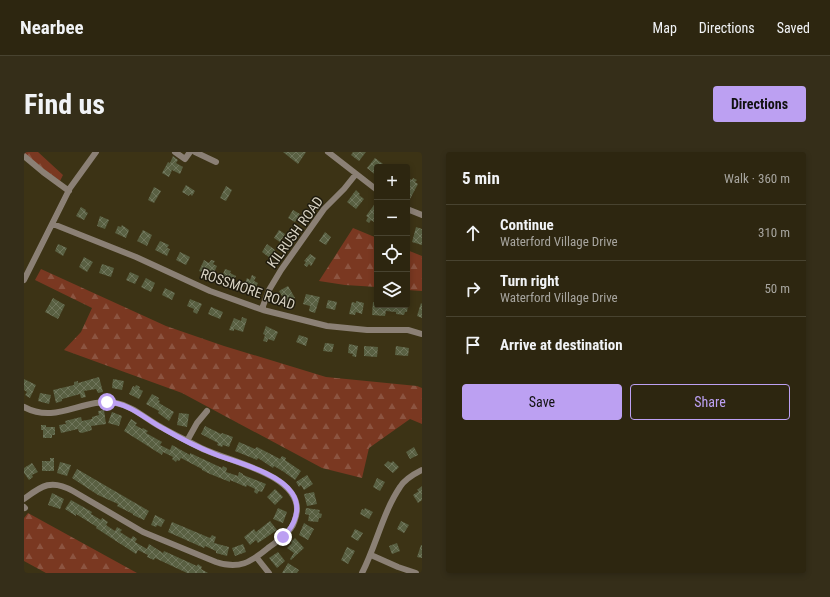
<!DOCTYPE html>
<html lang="en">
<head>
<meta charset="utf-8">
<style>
  :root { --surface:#2d2610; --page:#352e19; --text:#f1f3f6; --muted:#a7a59f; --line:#484330; --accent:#bca0f2 }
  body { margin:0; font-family:"Roboto Condensed",sans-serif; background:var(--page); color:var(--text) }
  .controls { position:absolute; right:12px; top:12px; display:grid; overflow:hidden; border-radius:4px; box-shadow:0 2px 6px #0003 }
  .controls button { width:36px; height:36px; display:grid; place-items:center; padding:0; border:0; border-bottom:1px solid var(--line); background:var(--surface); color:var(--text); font:20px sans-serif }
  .stop { position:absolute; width:12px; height:12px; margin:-9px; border:3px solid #bca0f2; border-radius:50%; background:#fff }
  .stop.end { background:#bca0f2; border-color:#fff; box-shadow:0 1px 4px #0008 }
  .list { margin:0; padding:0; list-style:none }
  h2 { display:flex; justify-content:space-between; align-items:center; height:52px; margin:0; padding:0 16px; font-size:17px }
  h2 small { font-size:13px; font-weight:400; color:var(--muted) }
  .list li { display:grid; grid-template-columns:26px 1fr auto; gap:12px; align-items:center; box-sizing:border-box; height:56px; padding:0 16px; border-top:1px solid var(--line) }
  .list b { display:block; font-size:15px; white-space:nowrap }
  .list p { margin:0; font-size:13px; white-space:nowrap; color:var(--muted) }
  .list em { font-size:13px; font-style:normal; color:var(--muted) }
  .actions { display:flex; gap:8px; padding:12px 16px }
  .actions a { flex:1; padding:9px 0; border:1px solid var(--accent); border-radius:4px; text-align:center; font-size:14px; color:var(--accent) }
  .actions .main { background:var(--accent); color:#111 }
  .icon { flex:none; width:22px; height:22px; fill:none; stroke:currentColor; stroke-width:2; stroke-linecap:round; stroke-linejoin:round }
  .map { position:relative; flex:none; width:398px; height:421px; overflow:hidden; border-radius:4px }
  header { display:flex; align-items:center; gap:24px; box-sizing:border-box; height:56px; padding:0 20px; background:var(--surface); border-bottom:1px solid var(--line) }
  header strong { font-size:19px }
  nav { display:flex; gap:22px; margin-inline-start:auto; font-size:14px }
  .intro { display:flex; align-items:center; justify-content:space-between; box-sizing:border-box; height:96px; padding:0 24px }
  h1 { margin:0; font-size:28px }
  .button { padding:10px 18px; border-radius:4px; background:var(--accent); color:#111; font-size:14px; font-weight:700 }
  main { display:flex; gap:24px; padding:0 24px }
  aside { flex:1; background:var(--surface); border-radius:4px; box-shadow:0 2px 6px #0003 }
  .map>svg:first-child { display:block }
  .forest { fill:url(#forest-firs) }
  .building { fill:url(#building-cross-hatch) }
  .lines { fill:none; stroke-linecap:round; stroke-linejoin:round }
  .minor { stroke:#8b8075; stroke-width:6 }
  .route { stroke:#bca0f2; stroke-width:5 }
  .labels { text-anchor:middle; stroke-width:3; stroke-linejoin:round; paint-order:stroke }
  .street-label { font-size:14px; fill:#d9d3c3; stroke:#1f1b0e }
</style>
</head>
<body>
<header>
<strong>Nearbee</strong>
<nav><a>Map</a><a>Directions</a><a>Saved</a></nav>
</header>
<div class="intro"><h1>Find us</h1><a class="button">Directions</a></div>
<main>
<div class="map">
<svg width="398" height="421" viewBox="0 0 398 421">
  <defs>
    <pattern id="forest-firs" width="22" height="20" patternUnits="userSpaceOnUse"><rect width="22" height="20" fill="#7a3821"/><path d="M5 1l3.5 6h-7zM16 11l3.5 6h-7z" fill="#8c5440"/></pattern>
    <pattern id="building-cross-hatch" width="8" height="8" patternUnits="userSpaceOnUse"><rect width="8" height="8" fill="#596042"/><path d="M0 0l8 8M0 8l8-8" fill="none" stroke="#70765c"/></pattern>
  </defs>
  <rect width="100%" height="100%" fill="#3c3315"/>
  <!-- forest -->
  <path class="forest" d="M0,0H14L39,23L36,29L0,3Z
    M329,76L353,86V135L321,133L295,129Z
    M383,98L398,104V139L383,138Z
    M17,117L142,174L200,194L302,225L393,234L398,236V272L386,267L345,296L338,326L298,316L158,241L40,198L57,180L68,156L11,128Z
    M4,361L113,421H22L0,409V366Z"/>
  <!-- building -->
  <path class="building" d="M259,0H282L274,12Z
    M329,0H342L335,9L327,3Z
    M149,4L154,8L152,11L159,15L156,22L148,18L145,25L138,21L144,10L146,11Z
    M351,6L363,15H353V24L343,16Z
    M384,26L388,28L389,26L393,28L391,30L394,32L386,47L383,45V28Z
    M162,33L171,39L168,44L166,42L165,44L158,40Z
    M202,34L208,38L202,49L196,46Z
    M130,35L137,39L130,51L124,48Z
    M332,38L336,42L335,43L340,47L332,57L323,50Z
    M350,53L353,55V72L347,68L345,71L342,69L344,65L342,64Z
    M57,55L62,58L61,59L64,61L60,68L52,64Z
    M269,58L276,62L271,70L264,66Z
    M76,64L85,68L81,77L73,74Z
    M98,73L105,78L102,86L91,81L94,74L97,75Z
    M392,75L398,77V93L388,90Z
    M119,78L128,83L123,94L113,89Z
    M255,78L261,82L256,90L250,86Z
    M301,80L307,85L302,93L295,89Z
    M136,89L145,93L143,96L146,97L143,104L131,98Z
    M34,92L43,96L39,104L31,99Z
    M243,92L251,98L246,106L238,100Z
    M156,100L166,105L162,113L152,108Z
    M286,102L292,106L287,114L285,112L283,115L280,113L282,110L280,109Z
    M60,105L69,110L63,120L55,115Z
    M180,108L185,111L187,108L191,109L189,112L193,114L189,123L175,119Z
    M78,112L90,116L87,125L75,121Z
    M201,117L207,119L206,121L212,124L208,132L197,127Z
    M106,120L115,124L111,132L102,128Z
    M228,123L232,125L230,129L234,131L231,137L228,135L227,137L220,134L223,126L226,128Z
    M122,126L131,131L127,140L117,135Z
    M264,134L271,146L262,151L255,139Z
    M141,136L151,141L148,148L138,143Z
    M282,142L296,145L291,161L285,159L286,154L279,152Z
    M29,146L41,153L34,167L21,160Z
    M166,147L178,152L173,162L169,160L170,157L163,154Z
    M304,148L313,150L311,158L302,156Z
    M332,149L340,151L338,162L332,160L331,163L325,162L328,150L332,151Z
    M349,150L353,151V153H381L384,154L383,160H381L380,163L372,162V160L362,159L361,164L348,163Z
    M397,151L398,152V166L393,164Z
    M187,155L199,160L196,167L184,162Z
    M218,165L223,167L219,180L210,177V179L205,178L210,166L217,169Z
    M242,174L254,180L250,189L244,187L243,190L239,189L241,183L239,182Z
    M275,183L284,186L282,194L272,190Z
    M301,191L310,192L308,200L299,199Z
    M325,192L334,194L332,205L328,204L329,202L324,201Z
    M340,194L354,195L353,205L340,204Z
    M372,194L385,196L384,204L371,203Z
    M75,225L79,240L74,241L72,237L60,239L62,245L57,246L56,242L38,247V249L32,251L29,238L50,233V230L54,229V231Z
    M0,227L12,233L6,246L1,243L3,240L0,238Z
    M89,227L100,229L98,238L88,236Z
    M112,233L116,235L115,237L119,239L115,247L105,242L109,234L111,235Z
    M16,241L27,243L25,252L14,249Z
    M128,242L135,246L134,248L136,249L135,251L150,260L145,269L134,261L135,259L122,252Z
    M80,258L82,272L67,274L68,278L58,281L55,280L54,277L37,281L35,273L42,272L41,269L57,265L58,269L68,267V265L75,263L74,259Z
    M88,260L98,264L95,274L84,271Z
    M155,261L165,262L163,275L153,273Z
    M107,267L113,271L111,273L118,277L119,276L124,279L122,281L138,290L136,293L146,298L148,293L166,303V301L198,316L199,314L203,316L202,320L214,324L215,320L219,322V323L242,332L238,340L235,339L233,342L230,340L231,337L223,333L222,335L206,328V330L186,322L178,318V317L157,306L155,309L153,308L152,310L148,307L149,305L139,300L138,303L100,279Z
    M17,273H22V275H31V283H28V286H19V278H17Z
    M181,274L197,282L198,281L209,285L205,295L199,293L198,295L193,293L194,291L177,282Z
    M215,290L231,297L233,295L256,307L258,304L262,306L261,308L277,319L271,328L260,320L250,314L249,316L234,306L233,308L211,299Z
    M390,295L394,303L386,307L382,300Z
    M26,306H30V319H18V309H26Z
    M364,309L367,311L369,309L375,315L369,321L360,313Z
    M36,310L47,313L43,324L33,321Z
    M8,311L14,320L8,323L9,325L5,328L0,321V316Z
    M53,317L125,359L120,368L109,363V362L93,354L94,352L74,343L48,326Z
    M283,323L289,332L280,338L277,333L275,335L272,330Z
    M353,326L361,330L356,339L349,335Z
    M398,334V348L394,351L389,343L395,339L393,338Z
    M251,337L259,345L251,353L243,345Z
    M290,340L293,352L283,354L280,342Z
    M28,341L40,347L36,357L24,353Z
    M47,348L68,360L67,362L77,368L78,366L84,370L82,373L91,379L93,375L98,378L96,380L107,387L109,384L113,387L111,390L123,397L125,392L139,401L140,399L173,414L174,412L178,415L177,417L184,421H163L131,406L130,408L123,405L124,403L114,398L112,402L72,376L73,375L52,362V364L41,357Z
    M254,356L263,360L259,371L249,367Z
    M282,356L296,358L295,361L298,362L297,366H295L294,370L284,369L285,363L281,362Z
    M341,356L349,360L345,367L336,362L338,357L340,358Z
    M131,363L141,368L137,375L133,373L132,375L127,373Z
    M246,369L253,378L234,391L232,388L226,393L220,385L230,377L232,380Z
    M377,369L385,373L380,381L373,377Z
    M148,370L186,386L188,383L192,385L190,391L205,395L203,404L192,401V399L181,394L180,396L144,380Z
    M280,371L290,377L284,388L275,383Z
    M331,377L339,381L334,389L327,385Z
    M271,386L280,396L267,408L266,407L270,401L263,396L268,391L267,390Z
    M373,391L376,399L368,402L365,394Z
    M219,392L222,400L211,404L208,396Z
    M397,393H398V406L393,405Z
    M323,395L331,399L324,412L317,408Z
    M254,400L261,409L253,416L245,406Z
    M264,411L275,418L273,421H258Z"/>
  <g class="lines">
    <!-- minor -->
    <path class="minor" d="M151,0L161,7L166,0
      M171,0L192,10
      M304,0L353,38
      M0,4L19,20L45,39
      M383,57L398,63
      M29,72L112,105L186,139L239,158L303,174L343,178H384L398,182
      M0,128L46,36L72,0
      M239,158V154L245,138L257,118L300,57L320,37L332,22
      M0,255C33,273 59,245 92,251C109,254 122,267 137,275C149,282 162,288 175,295C201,309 275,321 273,359C272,365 271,371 267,376C261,385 252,390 244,396C227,410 215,418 192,410L119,380L49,339C28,327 18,333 0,347
      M163,289L173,271L183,259
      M0,355L1,356
      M347,403L374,415L392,421
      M233,406L245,421
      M338,421C352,394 359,360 376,335C381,327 390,322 398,318"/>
  </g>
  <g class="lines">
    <!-- route -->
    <path class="route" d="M83,250C106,251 121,267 140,277C157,287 175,296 193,303C214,311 255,321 268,341C278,356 271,373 259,385"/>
  </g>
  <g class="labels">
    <!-- street labels -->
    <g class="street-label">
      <text transform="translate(271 80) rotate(-54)" y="5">KILRUSH ROAD</text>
      <text transform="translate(224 137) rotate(19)" y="5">ROSSMORE ROAD</text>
    </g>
  </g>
</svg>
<div class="controls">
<button>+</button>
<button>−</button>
<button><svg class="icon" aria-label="locate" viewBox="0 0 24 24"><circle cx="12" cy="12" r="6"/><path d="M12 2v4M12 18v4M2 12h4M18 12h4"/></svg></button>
<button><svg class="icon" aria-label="layers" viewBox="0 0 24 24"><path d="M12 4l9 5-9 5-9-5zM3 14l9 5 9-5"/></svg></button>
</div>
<div class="stop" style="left:83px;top:250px"></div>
<div class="stop end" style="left:259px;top:385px"></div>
</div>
<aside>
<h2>5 min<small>Walk · 360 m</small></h2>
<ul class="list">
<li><svg class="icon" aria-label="ahead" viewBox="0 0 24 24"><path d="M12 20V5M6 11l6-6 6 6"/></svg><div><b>Continue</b><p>Waterford Village Drive</p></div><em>310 m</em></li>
<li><svg class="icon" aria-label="right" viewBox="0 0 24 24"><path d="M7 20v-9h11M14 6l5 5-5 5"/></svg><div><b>Turn right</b><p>Waterford Village Drive</p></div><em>50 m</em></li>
<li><svg class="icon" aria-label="arrive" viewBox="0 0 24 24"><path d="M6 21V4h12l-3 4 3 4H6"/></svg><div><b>Arrive at destination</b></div></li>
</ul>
<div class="actions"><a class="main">Save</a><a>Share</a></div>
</aside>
</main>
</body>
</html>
